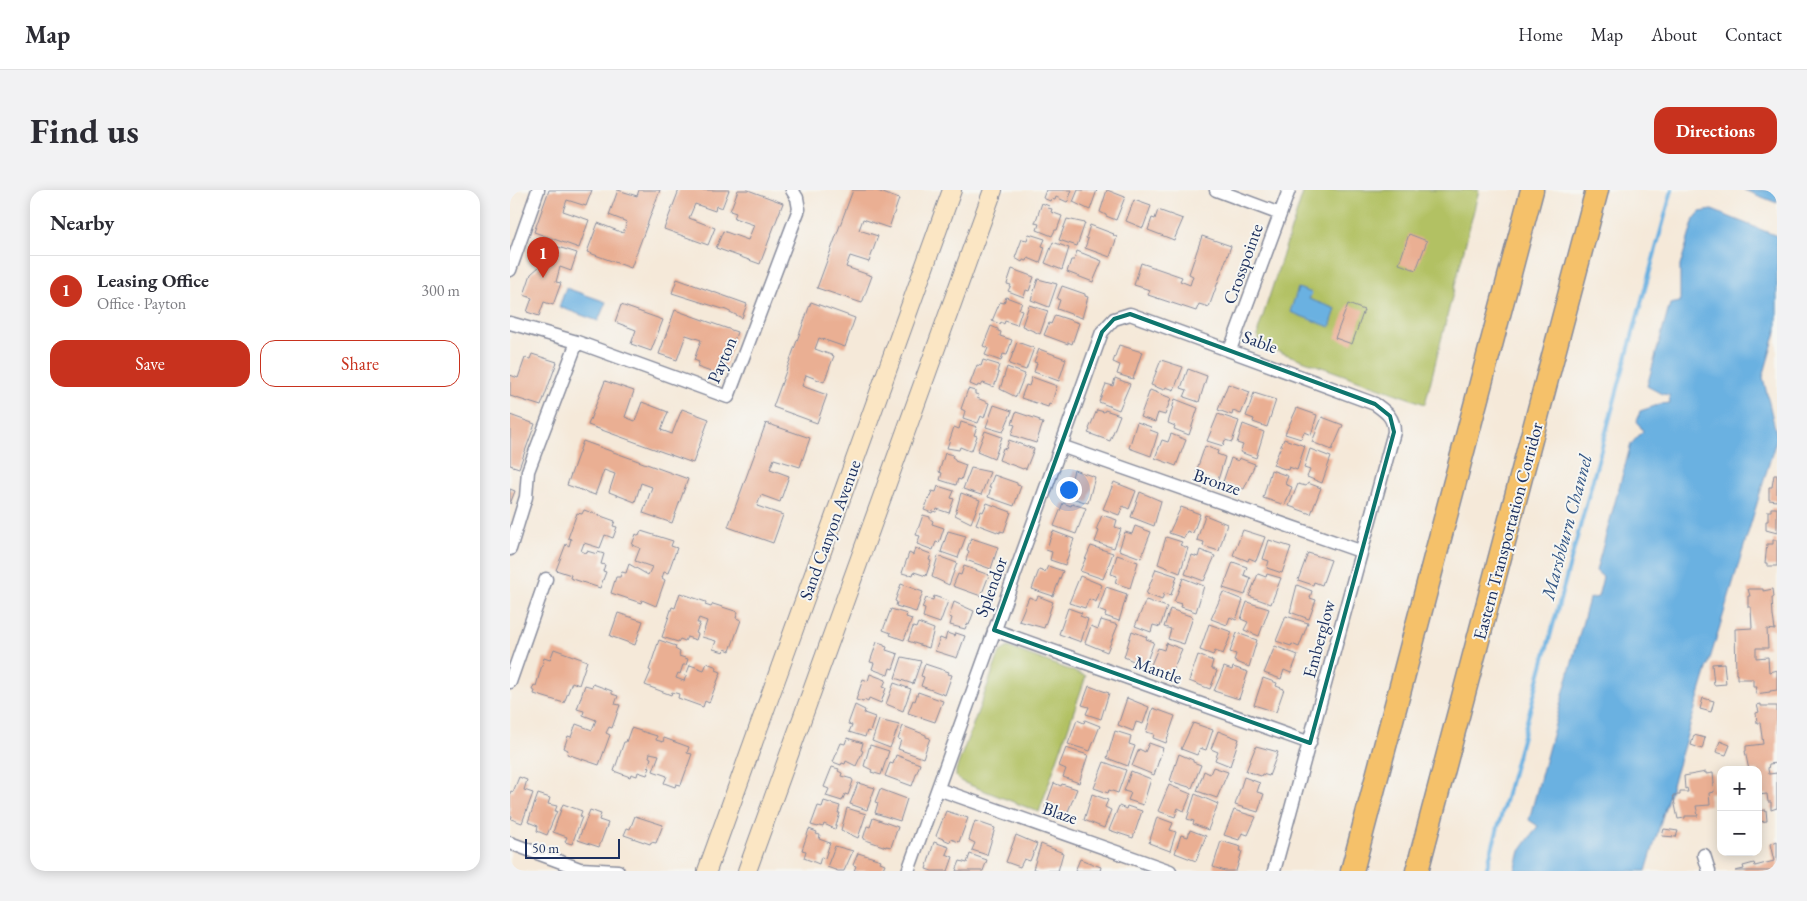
<!DOCTYPE html>
<html lang="en">
<head>
<meta charset="utf-8">
<style>
  :root { --surface:#fff; --page:#f2f2f3; --text:#2b2b33; --muted:#7c7c81; --line:#e1e1e2; --accent:#c8321e }
  body { margin:0; font-family:"EB Garamond",serif; background:var(--page); color:var(--text) }
  .controls { position:absolute; right:15px; bottom:15px; display:grid; overflow:hidden; border-radius:10px; box-shadow:0 2px 12px #0003 }
  .controls button { width:45px; height:45px; display:grid; place-items:center; padding:0; border:0; border-bottom:1px solid var(--line); background:var(--surface); color:var(--text); font:25px sans-serif }
  .scale { position:absolute; left:15px; bottom:12px; width:95px; box-sizing:border-box; padding-left:5px; border:2px solid #1b2f5e; border-top:0; font-size:14px; line-height:18px; white-space:nowrap; color:#1b2f5e; -webkit-text-stroke:4px #f6f6f2; paint-order:stroke }
  .you { position:absolute; left:558px; top:299px; width:18px; height:18px; margin:-12px; border:4px solid #fff; border-radius:50%; background:#1a73e8; box-shadow:0 0 0 8px #1a73e833 }
  .badge { display:grid; place-items:center; width:32px; height:32px; border-radius:50%; background:var(--accent); color:#fff; font-size:16px; font-weight:700 }
  .pin { position:absolute; translate:-50% -41px; filter:drop-shadow(0 1px 2px #0008) }
  .pin::after { content:''; position:absolute; top:26px; width:18px; height:15px; background:inherit; clip-path:polygon(0 0,100% 0,50% 100%) }
  .list { margin:0; padding:0; list-style:none }
  h2 { display:flex; justify-content:space-between; align-items:center; height:65px; margin:0; padding:0 20px; font-size:21px }
  h2 small { font-size:16px; font-weight:400; color:var(--muted) }
  .list li { display:grid; grid-template-columns:32px 1fr auto; gap:15px; align-items:center; box-sizing:border-box; height:70px; padding:0 20px; border-top:1px solid var(--line) }
  .list b { display:block; font-size:19px; white-space:nowrap }
  .list p { margin:0; font-size:16px; white-space:nowrap; color:var(--muted) }
  .list em { font-size:16px; font-style:normal; color:var(--muted) }
  .actions { display:flex; gap:10px; padding:15px 20px }
  .actions a { flex:1; padding:11px 0; border:1px solid var(--accent); border-radius:15px; text-align:center; font-size:18px; color:var(--accent) }
  .actions .main { background:var(--accent); color:#fff }
  .map { position:relative; flex:none; width:1267px; height:681px; overflow:hidden; border-radius:15px }
  header { display:flex; align-items:center; gap:30px; box-sizing:border-box; height:70px; padding:0 25px; background:var(--surface); border-bottom:1px solid var(--line) }
  header strong { font-size:24px }
  nav { display:flex; gap:28px; margin-inline-start:auto; font-size:18px }
  .intro { display:flex; align-items:center; justify-content:space-between; box-sizing:border-box; height:120px; padding:0 30px }
  h1 { margin:0; font-size:35px }
  .button { padding:12px 22px; border-radius:15px; background:var(--accent); color:#fff; font-size:18px; font-weight:700 }
  main { display:flex; gap:30px; padding:0 30px }
  aside { flex:1; background:var(--surface); border-radius:15px; box-shadow:0 2px 12px #0003 }
  .map>svg:first-child { display:block }
  .green { fill:#b2c164; stroke:#667861 }
  .water { fill:#6ab1e1; stroke:#4270a0 }
  .lines { fill:none; stroke-linecap:round; stroke-linejoin:round }
  .stream { stroke:#6ab1e1; stroke-width:4 }
  .building { fill:#eaaf93 }
  .street-casing { stroke:#888c9c; stroke-width:15 }
  .secondary-casing { stroke:#888c9c; stroke-width:20 }
  .highway-casing { stroke:#888c9c; stroke-width:25 }
  .street { stroke:#fff; stroke-width:12 }
  .secondary { stroke:#fbe6c4; stroke-width:18 }
  .highway { stroke:#f5c16b; stroke-width:22 }
  .marked { fill:none; stroke:#0f766e; stroke-width:4; stroke-linejoin:round }
  .labels { text-anchor:middle; stroke-width:4; stroke-linejoin:round; paint-order:stroke }
  .street-label { font-size:18px; fill:#1b2f5e; stroke:#f6f6f2 }
  .water-label { font-size:19px; font-style:italic; fill:#335685; stroke:#f6f6f2 }
</style>
</head>
<body>
<header>
<strong>Map</strong>
<nav><a>Home</a><a>Map</a><a>About</a><a>Contact</a></nav>
</header>
<div class="intro"><h1>Find us</h1><a class="button">Directions</a></div>
<main>
<aside>
<h2>Nearby<small></small></h2>
<ul class="list">
<li><span class="badge">1</span><div><b>Leasing Office</b><p>Office · Payton</p></div><em>300 m</em></li>
</ul>
<div class="actions"><a class="main">Save</a><a>Share</a></div>
</aside>
<div class="map">
<svg width="1267" height="681" viewBox="0 0 1267 681">
  <rect width="100%" height="100%" fill="#f6f6f2"/>
  <filter id="ink" filterUnits="userSpaceOnUse"><feTurbulence type="fractalNoise" baseFrequency=".02" numOctaves="2"/><feDisplacementMap in="SourceGraphic" scale="10" xChannelSelector="R" yChannelSelector="G"/><feConvolveMatrix kernelMatrix="1 2 1 2 8 2 1 2 1" color-interpolation-filters="sRGB"/></filter>
  <filter id="wash" filterUnits="userSpaceOnUse"><feTurbulence type="fractalNoise" baseFrequency=".0096" numOctaves="4" result="noise"/><feDisplacementMap in="SourceGraphic" scale="20" xChannelSelector="R" yChannelSelector="G"/><feGaussianBlur stdDeviation="1.12" result="paint"/><feColorMatrix in="noise" values="0 0 0 0 0 0 0 0 0 0 0 0 0 0 0 0 0 1.4 0 .05"/><feComposite in="paint" operator="in"/></filter>
  <g filter="url(#wash)">
    <rect width="100%" height="100%" fill="#f5e9d9"/>
    <!-- green -->
    <path class="green" d="M794,0H969L915,214L753,156L748,152V141Z
      M498,457L576,486L529,622L452,592L446,587V580L490,462Z"/>
    <!-- water -->
    <path class="water" d="M1234,0H1267V13Z
      M1202,20L1267,46V138L1253,187L1267,247L1136,681H1005L1010,661L1028,636L1019,630L1079,409L1088,407L1093,387L1086,381L1121,254L1133,241L1127,231L1130,221L1151,214L1160,213L1159,205L1152,204L1137,196L1160,114L1170,112V76L1184,29L1190,22Z
      M56,98L96,112L88,131L49,117Z
      M788,98L802,103L799,109L826,119L820,137L780,122Z"/>
    <g class="lines">
      <!-- stream -->
      <path class="stream" d="M976,681L1162,0"/>
    </g>
    <g id="blocks">
      <!-- building -->
      <path class="building" d="M39,0H82L76,16L57,10L53,21L79,30L69,58L24,42Z
        M108,0L127,6L129,0H150L121,78L77,62L88,33L113,43L117,32L99,25Z
        M169,0H219L212,18L206,16L205,21L185,14L179,28L205,38L198,55L154,39Z
        M228,0H238L273,13L250,74L206,58L213,41L238,50L244,35L224,28L226,23L220,21Z
        M343,0H365L389,9L379,38L353,29L349,40L368,46L359,72L340,66L336,77L362,86L352,113L307,98Z
        M536,0H562L558,11L557,12L546,7L545,10L541,9L540,11L533,8Z
        M568,0H587L580,20L563,12Z
        M597,0L615,7L606,30L596,26V25L590,22Z
        M624,10L641,16L633,38L616,31Z
        M532,13L539,16L538,18L542,19L541,22L552,26L547,40H545L542,46L527,40L529,34L525,33Z
        M648,20L673,29L664,50L638,40L642,28L645,29Z
        M557,29L575,33L567,56L549,50Z
        M580,35L604,44L603,45L607,47L600,67L575,58L578,49L576,48Z
        M519,44L535,49L532,56L535,57L530,73L518,68L517,71L513,70L512,72L505,68L512,49L517,50Z
        M899,44L917,51L906,80L889,74Z
        M692,46L721,56L699,117L689,114L686,121L638,105L640,100L624,95L631,73L672,87L670,91L680,95L683,86L679,84Z
        M543,52L559,58L552,80L535,73Z
        M45,56L67,63L61,81L50,77L46,92L51,93L43,115L34,112L29,126L17,122L22,108L14,105L21,84L30,76L36,58L43,61Z
        M567,61L592,71L583,92L557,82L561,70H564Z
        M502,79L524,87L519,101L516,100L514,107L498,101L501,95L497,94Z
        M167,89L237,114L232,128L216,120L162,103Z
        M528,89L547,94L539,117L521,110Z
        M552,96L575,104V106L578,107L572,128L547,119L550,110L547,109Z
        M496,107L512,113L509,119L512,120L507,135L495,131L494,134L491,132L490,134L482,131L490,112L494,113Z
        M301,112L345,128L335,157L309,148L305,159L324,166L314,192L296,185L292,196L317,205L307,233L263,217Z
        M838,114L854,120L842,154L825,148Z
        M111,115L153,130L141,161L121,154L126,140L105,132Z
        M519,115L538,121L530,144L512,136Z
        M165,120L227,142L212,186L187,177L189,172L184,170L191,150L176,145L167,170L149,164Z
        M545,125L569,133L562,154L558,152V154L534,145L539,133L541,134Z
        M481,136L488,139V141L491,142L490,146L502,150L497,165L493,164L491,171L475,165L478,158L473,156Z
        M507,152L524,158L516,180L499,174Z
        M609,155L632,162L623,189L607,184L610,175L603,172Z
        M529,159L556,169L549,191L524,182L527,173L524,172Z
        M22,164L47,172L31,216L0,206V185L8,188L15,168L20,169Z
        M473,170L489,175L487,182L489,183L484,197L473,193L471,196L468,195L467,197L460,194L467,175L471,176Z
        M651,170L673,177L664,200L656,197L654,200L641,195Z
        M497,177L515,184L506,207L490,199Z
        M678,179L697,186L689,212L674,207L677,200L671,198Z
        M522,187L547,196L541,215L539,214L538,217L511,208L516,195L519,196Z
        M605,188L620,194L609,220L589,212L596,194L603,196Z
        M95,191L124,201L115,227L125,231L132,212L158,222L151,240L162,244L172,219L199,229L183,273L78,235Z
        M718,194L740,202L731,224L723,221L722,225L708,220Z
        M458,199L465,201V204L469,205L467,208L479,213L474,228L471,226L468,233L453,228L455,221L451,219Z
        M640,200L661,208L655,225L648,223L645,232L630,227Z
        M744,203L766,210L757,237L743,232L744,229L736,226Z
        M665,209L688,218L679,245L664,239L665,236L658,233Z
        M484,215L502,221L493,242L476,237Z
        M787,218L807,225L801,245L794,242L791,249L775,244Z
        M587,220L594,222L595,220L610,225L600,251L578,243L580,240L579,239Z
        M506,222L530,230L529,232L533,233L526,253L501,245L505,235L502,234Z
        M708,224L729,231L722,252L715,250L713,256L697,251Z
        M0,225L25,234L9,278L0,275Z
        M812,227L833,235L822,260L802,252Z
        M451,232L467,237L464,245L467,246L462,260L460,261L450,257L449,260L437,258L444,237L449,239Z
        M627,232L641,237L640,240L648,243L641,266L619,258Z
        M256,233L300,248L290,277L264,269L260,279L279,286L270,312L251,305L247,316L273,325L263,353L218,337Z
        M733,234L754,242L746,268L730,262L733,255L727,253Z
        M475,241L492,247L484,269L467,262Z
        M661,244L676,250L666,276L645,268L652,250L658,252Z
        M774,249L795,256L787,280L779,277L778,280L763,275Z
        M499,250L524,259L516,279L514,278L513,279L489,270L493,258L496,259Z
        M73,251L178,289L162,333L133,323L142,297L131,293L125,312L99,302L105,284L94,280L85,305L57,295Z
        M695,256L708,261L707,264L715,267L708,290L686,282Z
        M800,259L821,267L812,293L797,287L800,280L794,278Z
        M435,263L443,265L442,267L445,269V271L456,275L451,290L448,289L446,295L430,290L432,283L429,282Z
        M721,268L728,271L729,268L745,274L734,299L713,292Z
        M461,278L480,282L471,305L453,299Z
        M564,280L585,287L578,313L562,308L565,301L559,299Z
        M761,280L778,286L775,294L782,297L775,315L753,308Z
        M484,285L507,293V295L511,296L504,316L478,307L481,298H479Z
        M1264,285H1267V311L1259,310V297H1262Z
        M604,292L626,301L619,319L613,316L609,325L593,319Z
        M798,293L811,298L801,324L779,316L788,294L796,296Z
        M428,296L444,301L441,308L444,309L439,323L427,319L426,322L423,321L422,323L414,320L422,301L426,302Z
        M0,299L5,301L0,314Z
        M630,302L651,311L644,336L621,327Z
        M451,303L470,310L461,333L445,325Z
        M477,313L501,322L494,342L490,341V343L466,334L471,321L473,322Z
        M553,313L561,316L562,314L576,318L566,344L544,336Z
        M671,317L690,324L683,343L677,341L674,348L659,343Z
        M1261,318H1267V343L1256,340V331H1258V321H1261Z
        M74,320L105,331L103,336L107,337L103,348L95,345L90,358L74,353L71,361L76,363L77,361L87,364L88,362L94,364L91,374L95,375L93,381L96,382L90,398L60,388L61,385L46,380L56,354L59,356L61,349L58,348L67,323L72,324Z
        M413,325L420,327V329L423,331L422,334L434,338L429,353L426,352L423,360L407,354L410,346L406,345Z
        M592,325L607,330L605,337L611,339L604,358L585,352L589,341L586,340Z
        M695,325L717,334L709,361L693,356L694,352L687,350Z
        M625,336L641,342L631,368L609,360L615,342L622,344Z
        M733,340L755,347L746,371L739,368L738,371L723,365Z
        M131,341L163,351L161,356L167,358L158,383L154,382L152,388L155,390L146,416L132,410L131,413L101,403L106,387H110L112,382L116,383L119,374L138,385L142,377L125,371L130,358L122,355L126,344L129,346Z
        M438,341L456,346L448,368L431,362Z
        M543,341L564,349L555,375L540,370L542,362L536,360Z
        M656,347L672,352L670,355L678,358L670,383L648,374Z
        M461,348L488,357L481,379L456,370L459,361L457,360Z
        M759,350L781,357L772,383L757,378L759,371L753,369Z
        M1263,350H1267V376H1257V373H1255L1257,354H1263Z
        M581,356L603,363L593,389L570,381Z
        M405,358L421,364L419,370L421,371L416,386L404,382L403,385L400,384L399,385L392,383L399,363L403,365Z
        M690,360L705,366L694,391L675,384L682,365L688,367Z
        M798,363L821,370L812,395L804,392L803,395L788,390Z
        M607,365L628,372L620,398L605,393L607,386L601,384Z
        M428,366L447,373L439,395L422,387Z
        M723,372L737,377L734,385L741,388L735,405L713,398Z
        M454,376L479,385L471,406L443,396L448,384L451,385Z
        M538,376L553,381L543,406L522,399L529,380L535,382Z
        M646,379L667,386L661,405L654,403L652,410L636,404Z
        M748,384L756,387L757,384L771,388L761,414L739,406Z
        M570,386L592,395L586,412L579,409L575,418L559,413Z
        M673,388L694,396L686,422L671,417L672,414L664,412Z
        M391,394L413,402L406,422L386,416L387,412L385,411Z
        M787,395L802,401L800,408L806,410L799,429L780,422Z
        M596,397L617,404L609,431L595,426L596,423L588,420Z
        M1238,399H1253V401L1263,399L1264,407H1262L1263,426L1265,440L1257,439L1258,458H1246V468L1258,467L1259,482L1267,480V500L1260,501V502L1245,504L1247,497H1243V489H1227V484H1226L1225,439L1242,438L1241,417H1238V406H1240Z
        M713,402L733,410L726,430L720,427L717,435L701,429Z
        M170,403L196,412L195,415L201,417L203,414L228,422L226,428L231,430L220,461L215,459L214,462L203,459L206,451L192,447L197,431L189,428L187,433H190L186,443L188,444L186,450L177,447L175,451L170,449L168,452L152,447L162,417L165,418Z
        M424,406L438,411L430,433L413,427L415,419L412,418L416,408L423,410Z
        M528,406L543,412L534,438L509,431L519,407L526,410Z
        M636,410L657,417L650,437L643,435L641,442L625,436Z
        M444,412L464,421L459,435L457,434L455,439L440,435L442,428L439,427Z
        M737,412L759,419L749,446L734,440L738,432L731,429Z
        M558,418L572,423L570,426L578,429L571,452L549,444Z
        M381,419L397,424L396,427L402,429L394,450L380,445L381,443L373,440Z
        M660,419L683,427L674,454L658,449L661,439L654,437Z
        M108,423L133,431L125,455L100,446Z
        M776,426L798,433L789,457L782,454L781,456L766,451Z
        M591,430L608,435L597,462L575,453L581,436L588,439Z
        M408,433L424,439L419,458L398,451L403,437L406,438Z
        M699,434L722,442L713,464L705,461L703,465L690,460Z
        M622,441L637,447L636,449L644,452L635,476L614,467Z
        M437,443L445,446L446,443L455,446L447,468L425,461L430,448L435,450Z
        M727,443L747,450L739,477L724,471L726,464L720,462Z
        M149,450L166,456L165,459L170,462L169,466L178,469L176,475H173L170,484L168,483L166,488L174,491L180,475L194,480L197,473L207,477L206,480L211,482L199,513L195,511L193,517L168,508L169,504L162,502L161,505L135,495L141,481L139,480Z
        M367,452L374,454V456L377,457L376,460L388,464L383,479L380,478L378,485L362,479L364,473L360,472Z
        M656,453L672,459L661,484L640,477L648,458L654,460Z
        M765,456L788,465L781,483L774,480L771,489L754,483Z
        M44,459L77,471L69,495L62,492L54,513L24,504L25,501L22,500L24,495L26,496L34,468L40,470Z
        M688,465L703,471L701,478L707,481L700,499L679,491Z
        M392,467L411,471L403,494L385,488Z
        M1214,473L1216,494L1204,495L1202,474Z
        M415,474L439,482L438,484L442,485L435,505L411,496L414,487L411,486Z
        M714,477L722,480L723,477L738,482L729,509L704,501Z
        M360,484L376,490L373,497L376,498L371,513L359,508L358,512L354,510L353,512L346,510L353,489L358,491Z
        M753,488L767,493L766,496L774,499L766,522L744,515Z
        M384,493L401,499L393,521L376,514Z
        M83,494L102,501V504L108,506L105,514L110,515L102,538L99,537L96,543L100,545L89,575L57,564L58,560L54,558L58,546L61,547L66,534L82,540L86,530L73,525L74,521L67,519L75,495L82,497Z
        M579,496L599,503L591,529L576,524L579,517L572,515Z
        M408,502L433,511L425,532L398,523L403,510L405,511Z
        M617,508L639,517L633,534L626,532L623,541L608,535Z
        M1193,508L1204,511L1201,522L1190,519Z
        M1251,514V516H1267V573L1259,574L1258,579L1259,584L1267,583V618L1261,620V612H1258L1257,604L1248,605V580H1239L1235,561H1236V556L1253,554L1250,533H1247L1246,523L1249,522L1247,515Z
        M345,515L355,520L354,523L365,527L360,542L357,541L355,547L339,542L342,535L338,534Z
        M643,518L665,526L656,553L643,548L644,544L636,542Z
        M369,530L389,535L380,558L362,551Z
        M567,530L574,533L575,530L590,536L580,561L558,554Z
        M683,533L703,540L696,560L690,558L687,565L671,559Z
        M393,536L416,545V547L420,548L413,568L388,559L391,550L388,549Z
        M121,538L147,546L146,550L153,552L154,548L179,557L177,563L182,564L171,595L166,594L165,597L154,593L157,586L143,581L149,565L140,563L139,567L141,568L138,578H140L137,585L128,582L127,586L121,584L120,587L104,581L114,552H116Z
        M605,541L621,546L619,554L625,556L618,576L597,568Z
        M708,541L729,549L720,576L705,570L708,562L701,559Z
        M1184,545L1195,548L1192,559L1181,555Z
        M337,548L353,553L351,560L353,561L346,576L336,571L335,574L332,573L331,575L323,572L331,553L335,554Z
        M1210,551L1220,555L1216,565L1206,562Z
        M639,553L653,558L644,585L622,576L629,559L635,562Z
        M360,555L379,561L371,585L361,582L362,580L354,576Z
        M746,556L768,562L759,586L752,584L751,586L736,581Z
        M556,558L578,565L569,593L553,587L556,579L549,576Z
        M669,564L683,570V572L691,575L682,598L660,591Z
        M386,565L410,574L402,596L375,586L380,573L383,574Z
        M594,572L616,580L608,603L599,600L598,603L584,598Z
        M322,577L329,579L328,581L332,583L331,586L342,589L343,591L338,605L335,604L332,611L316,606L319,599L314,597Z
        M703,577L718,582L707,608L687,601L694,581L700,584Z
        M621,581L641,589L633,615L618,610L621,603L614,601Z
        M1196,582V584L1203,583L1204,594H1203L1204,602L1199,603L1200,615L1186,616L1188,626H1175V628L1168,629L1163,605H1170V602H1178L1177,598L1175,599L1174,586Z
        M9,587L17,590L14,600L23,603L12,633L1,629L2,626L0,625V603L1,601L3,602Z
        M734,587L750,593L747,602L754,604L748,622L725,615Z
        M348,593L365,598L357,620L340,614Z
        M544,593L551,596L552,594L567,599L557,624L535,618Z
        M659,595L681,604L674,621L668,618L665,627L648,621Z
        M370,599L397,609L390,631L365,623L368,613L365,612Z
        M28,604L40,608L38,614L47,616L45,621H47L37,645L27,641L28,636L18,632Z
        M582,604L598,610L595,617L601,620L594,638L574,630Z
        M685,604L708,614L698,640L683,634L684,631L677,629Z
        M314,611L330,616L328,623H330L325,639L314,634L313,637L309,636L308,637L301,635L308,616L312,617Z
        M53,614L72,621L70,626L72,627L62,654L55,652L57,647L43,642Z
        M609,616L616,619L617,616L632,621L623,648L599,640Z
        M337,618L356,624L348,648L331,640Z
        M80,620L91,624L89,630L98,633L89,657L68,650Z
        M724,620L746,627L738,645L732,643L729,650L714,645Z
        M1256,620L1257,631L1248,632V621Z
        M436,621L458,628L449,652L441,649L440,652L426,646Z
        M125,626L153,635L146,653L141,652L140,654L114,645L117,638L120,639Z
        M647,627L663,633L660,640L666,642L660,661L639,653Z
        M363,628L388,637L381,657L376,656V657L353,649L357,636L360,637Z
        M465,631L485,638L477,665L462,660L465,653L459,650Z
        M299,639L307,642L306,644L310,645L309,649L320,653L315,668L311,667L309,674L294,668L296,661L292,660Z
        M1154,639L1168,641L1166,647L1152,646Z
        M680,640L696,646L686,671L665,663L671,645L678,647Z
        M506,645L527,654L520,671L514,669L510,677L496,672Z
        M711,651L731,657L730,661H732L726,681H715L703,677Z
        M1267,651V681H1225L1234,679L1233,676L1244,673L1245,676L1264,671L1260,654Z
        M424,652L439,657L436,664L443,667L438,681H422L416,679Z
        M531,654L553,663L548,681H529L523,679Z
        M325,656L343,661L334,681H328L317,677Z
        M348,663L371,670L370,672L375,674L372,681H344L346,676L343,675Z
        M460,664L477,670L473,681H446L450,671L457,673Z
        M570,669L591,677L590,681H565Z"/>
    </g>
  </g>
  <g filter="url(#ink)">
    <use href="#blocks" fill-opacity="0" stroke="#888c9c" stroke-width="1"/>
    <g class="lines">
      <defs>
        <path id="street" d="M706,0L770,24
          M0,80L28,0
          M0,133L67,152L218,207L289,19L287,8L282,0
          M720,160L779,0
          M551,256L850,361
          M0,359L16,307L18,281L67,152
          M484,440L800,553
          M0,492L36,389
          M428,599L660,681
          M0,653L70,679L108,681
          M1194,665L1199,681
          M398,681L592,142L604,129L620,124L865,214C876,222 884,227 884,242L764,681"/>
        <path id="secondary" d="M197,681L442,0
          M237,681L483,0"/>
        <path id="highway" d="M842,681L1022,0
          M907,681L1087,0"/>
      </defs>
      <!-- street casing -->
      <use href="#street" class="street-casing"/>
      <!-- secondary casing -->
      <use href="#secondary" class="secondary-casing"/>
      <!-- highway casing -->
      <use href="#highway" class="highway-casing"/>
      <!-- street -->
      <use href="#street" class="street"/>
      <!-- secondary -->
      <use href="#secondary" class="secondary"/>
      <!-- highway -->
      <use href="#highway" class="highway"/>
    </g>
  </g>
  <!-- marked area -->
  <path class="marked" d="M620,124L865,214L880,226L884,242L800,553L484,440L592,142L604,129Z"/>
  <g class="labels">
    <!-- street labels -->
    <g class="street-label">
      <text transform="translate(733 74) rotate(-70)" y="6">Crosspointe</text>
      <text transform="translate(750 152) rotate(20)" y="6">Sable</text>
      <text transform="translate(212 170) rotate(-67)" y="6">Payton</text>
      <text transform="translate(707 292) rotate(19)" y="6">Bronze</text>
      <text transform="translate(320 340) rotate(-70)" y="6">Sand Canyon Avenue</text>
      <text transform="translate(998 341) rotate(-75)" y="6">Eastern Transportation Corridor</text>
      <text transform="translate(481 397) rotate(-70)" y="6">Splendor</text>
      <text transform="translate(809 449) rotate(-75)" y="6">Emberglow</text>
      <text transform="translate(648 480) rotate(20)" y="6">Mantle</text>
      <text transform="translate(550 623) rotate(19)" y="6">Blaze</text>
    </g>
    <!-- water labels -->
    <g class="water-label">
      <text transform="translate(1056 337) rotate(-75)" y="7">Marshburn Channel</text>
    </g>
  </g>
</svg>
<div class="controls">
<button>+</button>
<button>−</button>
</div>
<div class="scale">50 m</div>
<div class="you"></div>
<div class="pin badge" style="left:33px;top:88px">1</div>
</div>
</main>
</body>
</html>
